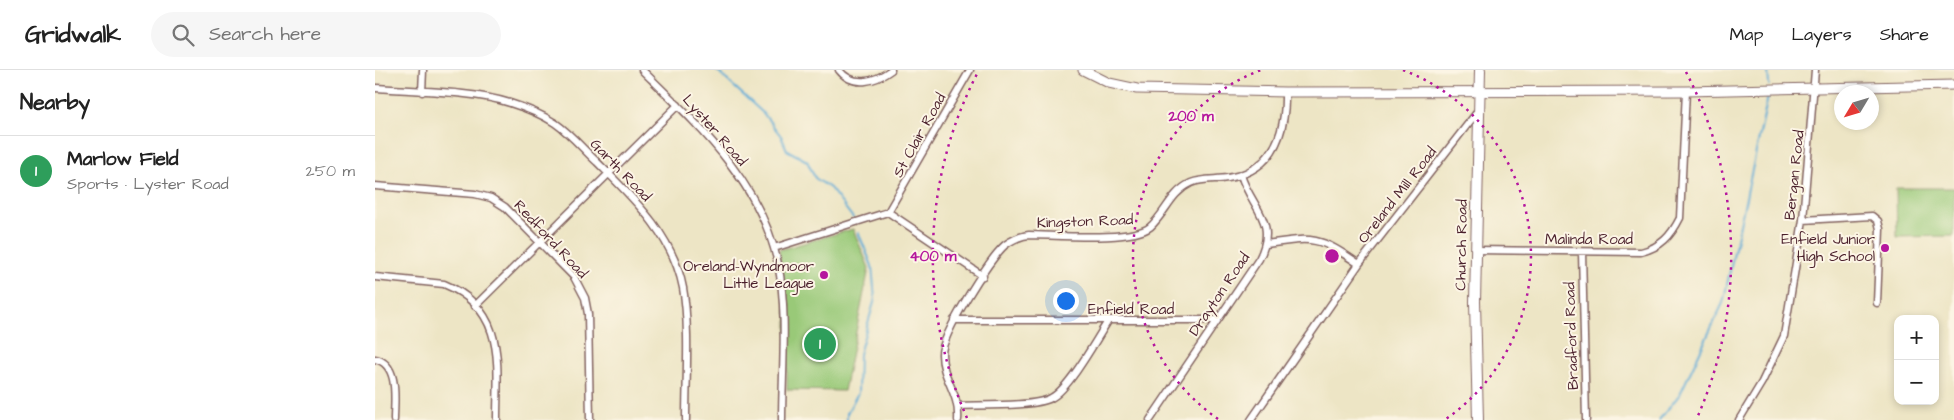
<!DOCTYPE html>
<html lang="en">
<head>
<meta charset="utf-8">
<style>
  :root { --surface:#fff; --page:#f6f6f6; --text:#222; --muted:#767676; --line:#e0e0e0; --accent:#db2777 }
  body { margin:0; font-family:"Architects Daughter",sans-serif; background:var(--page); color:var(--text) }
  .controls { position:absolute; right:15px; bottom:15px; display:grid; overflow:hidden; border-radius:10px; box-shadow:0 2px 8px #0003 }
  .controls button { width:45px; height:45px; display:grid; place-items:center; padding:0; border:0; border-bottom:1px solid var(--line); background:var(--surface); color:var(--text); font:25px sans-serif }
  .compass { position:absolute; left:1459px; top:15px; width:45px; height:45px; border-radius:50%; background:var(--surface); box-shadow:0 2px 8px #0003; rotate:232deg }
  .you { position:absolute; left:690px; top:230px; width:18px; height:18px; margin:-12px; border:4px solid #fff; border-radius:50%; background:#1a73e8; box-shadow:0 0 0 8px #1a73e833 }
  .badge { display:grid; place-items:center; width:32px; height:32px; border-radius:50%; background:var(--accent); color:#fff; font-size:16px; font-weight:700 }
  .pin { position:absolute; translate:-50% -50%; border:2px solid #fff; box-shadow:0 1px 5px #0006 }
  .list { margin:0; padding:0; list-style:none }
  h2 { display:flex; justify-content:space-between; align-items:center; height:65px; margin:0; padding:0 20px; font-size:21px }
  h2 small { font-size:16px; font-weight:400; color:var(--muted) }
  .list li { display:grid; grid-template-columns:32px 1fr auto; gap:15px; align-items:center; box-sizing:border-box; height:70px; padding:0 20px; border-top:1px solid var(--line) }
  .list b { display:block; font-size:19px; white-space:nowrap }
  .list p { margin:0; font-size:16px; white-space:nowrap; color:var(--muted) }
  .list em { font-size:16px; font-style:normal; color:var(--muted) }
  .icon { flex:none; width:28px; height:28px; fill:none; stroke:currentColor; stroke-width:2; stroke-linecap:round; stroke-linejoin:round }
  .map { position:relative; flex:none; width:1579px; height:350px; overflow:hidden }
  header { display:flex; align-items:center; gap:30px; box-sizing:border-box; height:70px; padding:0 25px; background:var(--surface); border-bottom:1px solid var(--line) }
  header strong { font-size:24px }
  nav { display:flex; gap:28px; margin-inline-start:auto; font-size:18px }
  .search { width:350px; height:45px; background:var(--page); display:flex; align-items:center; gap:12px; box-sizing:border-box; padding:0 18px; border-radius:28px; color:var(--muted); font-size:19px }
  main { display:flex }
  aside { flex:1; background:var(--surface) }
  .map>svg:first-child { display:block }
  .green { fill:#99c978; stroke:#727452 }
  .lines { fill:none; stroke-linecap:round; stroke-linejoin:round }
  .stream { stroke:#5cabd6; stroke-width:2 }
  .street-casing { stroke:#836461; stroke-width:9 }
  .secondary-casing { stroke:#836461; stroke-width:11 }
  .primary-casing { stroke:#836461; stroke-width:12 }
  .street { stroke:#fff; stroke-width:6 }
  .secondary { stroke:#fff; stroke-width:9 }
  .primary { stroke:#fff; stroke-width:10 }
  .ring { fill:none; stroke:#b5179e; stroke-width:2.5; stroke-dasharray:2.5 5 }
  .poi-dot { fill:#b5179e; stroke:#fcf5e5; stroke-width:2 }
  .labels { text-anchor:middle; stroke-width:4; stroke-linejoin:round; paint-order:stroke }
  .street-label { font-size:15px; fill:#4a1f2b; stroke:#fcf5e5 }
  .poi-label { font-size:15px; fill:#4a1f2b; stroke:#fcf5e5; text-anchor:end }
  .centre { fill:#b5179e; stroke:#fcf5e5; stroke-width:2.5 }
  .ring-label { font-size:15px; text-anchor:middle; font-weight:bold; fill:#b5179e; stroke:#fcf5e5; stroke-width:4; stroke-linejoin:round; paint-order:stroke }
</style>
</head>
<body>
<header>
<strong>Gridwalk</strong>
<div class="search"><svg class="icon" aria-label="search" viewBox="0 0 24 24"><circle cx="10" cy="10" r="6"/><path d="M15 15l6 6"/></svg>Search here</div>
<nav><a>Map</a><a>Layers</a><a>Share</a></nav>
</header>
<main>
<aside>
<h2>Nearby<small></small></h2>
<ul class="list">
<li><span class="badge" style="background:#2e9e5b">1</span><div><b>Marlow Field</b><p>Sports · Lyster Road</p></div><em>250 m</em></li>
</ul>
</aside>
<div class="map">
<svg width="1579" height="350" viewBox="0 0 1579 350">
  <rect width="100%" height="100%" fill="#fcf5e5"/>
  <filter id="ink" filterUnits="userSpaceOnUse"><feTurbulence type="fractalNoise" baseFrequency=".02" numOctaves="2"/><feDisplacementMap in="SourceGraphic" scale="10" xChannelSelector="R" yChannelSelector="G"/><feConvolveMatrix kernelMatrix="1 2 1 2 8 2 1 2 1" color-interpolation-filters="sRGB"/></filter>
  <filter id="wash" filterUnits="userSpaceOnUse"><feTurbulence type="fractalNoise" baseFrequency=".0096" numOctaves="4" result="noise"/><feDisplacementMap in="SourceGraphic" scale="20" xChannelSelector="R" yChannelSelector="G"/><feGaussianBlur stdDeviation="1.12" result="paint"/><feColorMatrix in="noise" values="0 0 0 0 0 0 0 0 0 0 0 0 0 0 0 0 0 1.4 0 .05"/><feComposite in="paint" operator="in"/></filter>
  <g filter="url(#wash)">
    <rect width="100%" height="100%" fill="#ede5c5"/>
    <!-- green -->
    <path class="green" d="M1521,118H1579V166L1522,167Z
      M478,159L494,198L469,321L412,320V251L404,180Z"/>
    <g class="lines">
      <!-- stream -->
      <path class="stream" d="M341,0L388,43L406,66L412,80L432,91L440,108L455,118L478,148
        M1393,0L1394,15
        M472,350V343L483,323L484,284L500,229L497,196L483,162
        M1284,350L1305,324L1348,233L1394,22"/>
    </g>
  </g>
  <g filter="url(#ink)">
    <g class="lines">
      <defs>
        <path id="street" d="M267,0C324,56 386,112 403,194C413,241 407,302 407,350
          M464,0C478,18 500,12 516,0
          M0,18C40,21 99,21 135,33C151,38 166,44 180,53C196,64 208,79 222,92C258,128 298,165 308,218C315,257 311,309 311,350
          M47,22L48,0
          M0,116L100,124L116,128L130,137L199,207L210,228L213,244L215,350
          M513,142L608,206
          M1428,150L1497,146L1503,151L1505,159L1502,233
          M891,174C939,167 943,166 984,194
          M399,178L513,142L595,0
          M1101,180L1266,182C1286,177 1296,166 1305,148L1311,21
          M1207,182L1211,350
          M0,207L69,214C132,240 122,294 122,350
          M100,236L303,35
          M579,250H842
          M0,289C25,294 19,331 19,350
          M583,336C604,335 660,337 676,328C694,319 721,270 733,251
          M583,350C585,323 567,309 567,284C567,264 614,189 630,175C637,170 645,166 654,165C680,165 756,172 775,157C791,143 795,123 816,113C827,108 841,110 853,108C899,100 911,63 910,22
          M775,350L884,189C904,151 876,138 866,105
          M876,350L984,194L1103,41
          M1364,350L1387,312L1409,266L1428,150L1440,0"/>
        <path id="secondary" d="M708,0L734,13L762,19L910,22L1311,21L1579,15"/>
        <path id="primary" d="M1103,350L1100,232L1105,0"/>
      </defs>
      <!-- street casing -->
      <use href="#street" class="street-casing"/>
      <!-- secondary casing -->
      <use href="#secondary" class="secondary-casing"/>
      <!-- primary casing -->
      <use href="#primary" class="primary-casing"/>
      <!-- street -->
      <use href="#street" class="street"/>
      <!-- secondary -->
      <use href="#secondary" class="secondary"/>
      <!-- primary -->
      <use href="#primary" class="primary"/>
    </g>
  </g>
  <!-- distance rings -->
  <g class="ring">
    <path d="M843 349A199 199 0 0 1 886 0M1028 0A199 199 0 0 1 1071 349"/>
    <path d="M592 348A399 399 0 0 1 603 2M1311 2A399 399 0 0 1 1322 348"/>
  </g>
  <!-- markers -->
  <g class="poi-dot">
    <circle cx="1510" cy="178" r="5"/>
    <circle cx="449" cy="205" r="5"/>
  </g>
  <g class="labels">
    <!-- street labels -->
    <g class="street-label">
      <text transform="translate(340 60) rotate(49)" y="5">Lyster Road</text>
      <text transform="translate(544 65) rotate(-61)" y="5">St Clair Road</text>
      <text transform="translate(246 100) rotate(46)" y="5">Garth Road</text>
      <text transform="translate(1419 105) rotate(-84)" y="5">Bergan Road</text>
      <text transform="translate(1022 125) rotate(-52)" y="5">Oreland Mill Road</text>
      <text transform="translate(710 151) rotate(-2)" y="5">Kingston Road</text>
      <text transform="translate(176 169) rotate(47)" y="5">Redford Road</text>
      <text x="1214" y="174">Malinda Road</text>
      <text transform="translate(1086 175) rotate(-89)" y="5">Church Road</text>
      <text transform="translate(844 224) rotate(-56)" y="5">Drayton Road</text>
      <text x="756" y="244">Enfield Road</text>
      <text transform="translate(1196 266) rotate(-92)" y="5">Bradford Road</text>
    </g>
    <!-- poi labels -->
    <g class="poi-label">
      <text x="1500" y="174">Enfield Junior<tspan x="1500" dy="17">High School</tspan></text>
      <text x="439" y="201">Oreland-Wyndmoor<tspan x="439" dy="17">Little League</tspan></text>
    </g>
  </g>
  <circle cx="957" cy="186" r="8" class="centre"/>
  <g class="ring-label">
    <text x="816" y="51">200 m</text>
    <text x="558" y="191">400 m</text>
  </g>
</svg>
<div class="controls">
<button>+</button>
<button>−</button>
</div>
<svg class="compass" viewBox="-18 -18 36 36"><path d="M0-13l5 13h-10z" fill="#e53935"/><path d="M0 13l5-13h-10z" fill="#767676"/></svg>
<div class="you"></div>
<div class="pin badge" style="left:445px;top:274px;background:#2e9e5b">1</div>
</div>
</main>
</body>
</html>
